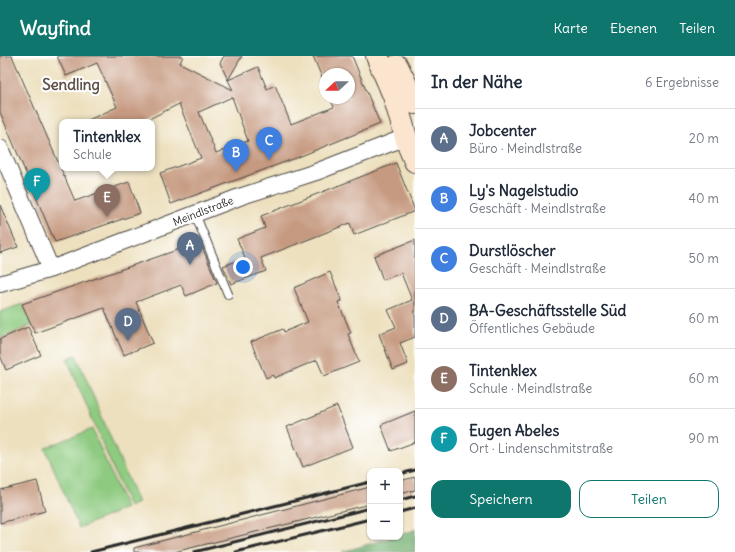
<!DOCTYPE html>
<html lang="de">
<head>
<meta charset="utf-8">
<style>
  :root { --surface:#fff; --page:#f2f2f3; --text:#1f2937; --muted:#747a83; --line:#e0e1e3; --accent:#0f766e }
  body { margin:0; font-family:Delius,sans-serif; background:var(--page); color:var(--text) }
  .controls { position:absolute; right:12px; bottom:12px; display:grid; overflow:hidden; border-radius:8px; box-shadow:0 1px 3px #0004 }
  .controls button { width:36px; height:36px; display:grid; place-items:center; padding:0; border:0; border-bottom:1px solid var(--line); background:var(--surface); color:var(--text); font:20px sans-serif }
  .compass { position:absolute; left:319px; top:12px; width:36px; height:36px; border-radius:50%; background:var(--surface); box-shadow:0 1px 3px #0004; rotate:248deg }
  .you { position:absolute; left:243px; top:211px; width:14px; height:14px; margin:-10px; border:3px solid #fff; border-radius:50%; background:#1a73e8; box-shadow:0 0 0 6px #1a73e833 }
  .badge { display:grid; place-items:center; width:26px; height:26px; border-radius:50%; background:var(--accent); color:#fff; font-size:13px; font-weight:700 }
  .pin { position:absolute; translate:-50% -33px; filter:drop-shadow(0 1px 2px #0008) }
  .pin::after { content:''; position:absolute; top:21px; width:14px; height:12px; background:inherit; clip-path:polygon(0 0,100% 0,50% 100%) }
  .popup { position:absolute; left:59px; top:63px; width:96px; height:52px; box-sizing:border-box; display:grid; place-content:center; border-radius:8px; background:var(--surface); filter:drop-shadow(0 1px 3px #0005); font-size:13px; white-space:nowrap; color:var(--muted) }
  .popup b { font-size:15px; color:var(--text) }
  .popup::after { content:''; position:absolute; left:50%; top:100%; margin-left:-8px; border:8px solid transparent; border-top-color:var(--surface) }
  .list { margin:0; padding:0; list-style:none }
  h2 { display:flex; justify-content:space-between; align-items:center; height:52px; margin:0; padding:0 16px; font-size:17px }
  h2 small { font-size:13px; font-weight:400; color:var(--muted) }
  .list li { display:grid; grid-template-columns:26px 1fr auto; gap:12px; align-items:center; box-sizing:border-box; height:60px; padding:0 16px; border-top:1px solid var(--line) }
  .list b { display:block; font-size:15px; white-space:nowrap }
  .list p { margin:0; font-size:13px; white-space:nowrap; color:var(--muted) }
  .list em { font-size:13px; font-style:normal; color:var(--muted) }
  .actions { display:flex; gap:8px; padding:12px 16px }
  .actions a { flex:1; padding:9px 0; border:1px solid var(--accent); border-radius:12px; text-align:center; font-size:14px; color:var(--accent) }
  .actions .main { background:var(--accent); color:#fff }
  .map { position:relative; flex:none; width:415px; height:496px; overflow:hidden }
  header { display:flex; align-items:center; gap:24px; box-sizing:border-box; height:56px; padding:0 20px; background:var(--accent); color:#fff }
  header strong { font-size:19px }
  nav { display:flex; gap:22px; margin-inline-start:auto; font-size:14px }
  main { display:flex }
  aside { flex:1; background:var(--surface) }
  .map>svg:first-child { display:block }
  .green { fill:#8eca80; stroke:#5c7a56 }
  .forest { fill:#72ae6e; stroke:#4e6c4c }
  .building { fill:#c69a80; fill-rule:evenodd }
  .lines { fill:none; stroke-linecap:round; stroke-linejoin:round }
  .lane-casing { stroke:#484641; stroke-width:10 }
  .street-casing { stroke:#484641; stroke-width:18 }
  .secondary-casing { stroke:#484641; stroke-width:24 }
  .lane { stroke:#fff; stroke-width:8 }
  .street { stroke:#fff; stroke-width:16 }
  .secondary { stroke:#fce5cf; stroke-width:22 }
  .rail { stroke:#2b2b2b; stroke-width:3 }
  .labels { text-anchor:middle; stroke-width:4; stroke-linejoin:round; paint-order:stroke }
  .street-label { font-size:11px; fill:#2b2b2b; stroke:#fff }
  .district-label { font-size:15px; font-weight:bold; fill:#615249; stroke:#fff }
</style>
</head>
<body>
<header>
<strong>Wayfind</strong>
<nav><a>Karte</a><a>Ebenen</a><a>Teilen</a></nav>
</header>
<main>
<div class="map">
<svg width="415" height="496" viewBox="0 0 415 496">
  <rect width="100%" height="100%" fill="#fff"/>
  <filter id="ink" filterUnits="userSpaceOnUse"><feTurbulence type="fractalNoise" baseFrequency=".025" numOctaves="2"/><feDisplacementMap in="SourceGraphic" scale="8" xChannelSelector="R" yChannelSelector="G"/><feConvolveMatrix kernelMatrix="1 2 1 2 8 2 1 2 1" color-interpolation-filters="sRGB"/></filter>
  <filter id="wash" filterUnits="userSpaceOnUse"><feTurbulence type="fractalNoise" baseFrequency=".012" numOctaves="4" result="noise"/><feDisplacementMap in="SourceGraphic" scale="16" xChannelSelector="R" yChannelSelector="G"/><feGaussianBlur stdDeviation="0.9" result="paint"/><feColorMatrix in="noise" values="0 0 0 0 0 0 0 0 0 0 0 0 0 0 0 0 0 1.4 0 .05"/><feComposite in="paint" operator="in"/></filter>
  <g filter="url(#wash)">
    <rect width="100%" height="100%" fill="#ede0be"/>
    <!-- green -->
    <path class="green" d="M22,248L32,269L0,283V256Z
      M76,299L138,447L129,451L67,303Z
      M92,373L126,452L79,472L45,392Z"/>
    <!-- forest -->
    <path class="forest" d="M415,473V496H342L393,481H400V479L412,475Z"/>
    <g id="blocks">
      <!-- building -->
      <path class="building" d="M0,0H12L75,145L129,126L140,157L55,186L0,56Z
        M57,0H183L180,7L233,34L228,24L258,11L267,33L275,29L291,68L334,51L330,42H349V18H325V29L313,0H352L380,68L296,102L171,148L160,117L201,102L179,48L143,66H84L117,51L97,7L66,20ZM232,41L248,85L216,97L199,56Z
        M224,0H242L228,24L220,7Z
        M396,107L415,155L354,179L350,167L261,202L266,215L231,228L223,210L245,202L237,183L265,172L261,160Z
        M0,149L18,191L0,197Z
        M415,184V281L400,287L408,308L393,314L379,278L396,271L388,254L412,244L401,217L383,224L374,200Z
        M200,186L217,227L186,240L181,229L136,246L153,287L124,299L104,252L35,277L22,248Z
        M330,216L342,245L338,246L351,277L348,278L359,306L324,320L317,304L274,322L273,319L266,322L251,286L283,273L284,276L308,266L294,232Z
        M28,271L41,299L6,314L0,299V283Z
        M337,350L353,391L303,411L287,371Z
        M415,355V386L391,395L381,369Z
        M415,421V434L400,438V425Z
        M37,425L45,455L0,467V434Z
        M370,431V448L174,496H134V492Z"/>
    </g>
  </g>
  <g filter="url(#ink)">
    <use href="#blocks" fill-opacity="0" stroke="#484641" stroke-width="1"/>
    <g class="lines">
      <defs>
        <path id="lane" d="M195,158L228,238"/>
        <path id="street" d="M0,92L51,213
          M0,228L51,213L242,140L316,116L406,81"/>
        <path id="secondary" d="M377,0L394,40L408,88L415,105
          M397,10L415,47"/>
      </defs>
      <!-- lane casing -->
      <use href="#lane" class="lane-casing"/>
      <!-- street casing -->
      <use href="#street" class="street-casing"/>
      <!-- secondary casing -->
      <use href="#secondary" class="secondary-casing"/>
      <!-- lane -->
      <use href="#lane" class="lane"/>
      <!-- street -->
      <use href="#street" class="street"/>
      <!-- secondary -->
      <use href="#secondary" class="secondary"/>
      <!-- rail -->
      <path class="rail" d="M400,418L415,414
        M400,444L415,440
        M400,456L415,452
        M91,496L370,426
        M194,496L370,452
        M236,496L370,463"/>
    </g>
  </g>
  <g class="labels">
    <!-- street labels -->
    <g class="street-label">
      <text transform="translate(203 155) rotate(-21)" y="4">Meindlstraße</text>
    </g>
    <!-- district labels -->
    <g class="district-label">
      <text x="71" y="34">Sendling</text>
    </g>
  </g>
</svg>
<div class="controls">
<button>+</button>
<button>−</button>
</div>
<svg class="compass" viewBox="-18 -18 36 36"><path d="M0-13l5 13h-10z" fill="#e53935"/><path d="M0 13l5-13h-10z" fill="#747a83"/></svg>
<div class="you"></div>
<div class="pin badge" style="left:190px;top:209px;background:#5c6f8a">A</div>
<div class="pin badge" style="left:236px;top:116px;background:#3f7fe0">B</div>
<div class="pin badge" style="left:269px;top:104px;background:#3f7fe0">C</div>
<div class="pin badge" style="left:128px;top:285px;background:#5c6f8a">D</div>
<div class="pin badge" style="left:107px;top:161px;background:#8d6e63">E</div>
<div class="popup"><b>Tintenklex</b>Schule</div>
<div class="pin badge" style="left:37px;top:145px;background:#0f9aa8">F</div>
</div>
<aside>
<h2>In der Nähe<small>6 Ergebnisse</small></h2>
<ul class="list">
<li><span class="badge" style="background:#5c6f8a">A</span><div><b>Jobcenter</b><p>Büro · Meindlstraße</p></div><em>20 m</em></li>
<li><span class="badge" style="background:#3f7fe0">B</span><div><b>Ly's Nagelstudio</b><p>Geschäft · Meindlstraße</p></div><em>40 m</em></li>
<li><span class="badge" style="background:#3f7fe0">C</span><div><b>Durstlöscher</b><p>Geschäft · Meindlstraße</p></div><em>50 m</em></li>
<li><span class="badge" style="background:#5c6f8a">D</span><div><b>BA-Geschäftsstelle Süd</b><p>Öffentliches Gebäude</p></div><em>60 m</em></li>
<li><span class="badge" style="background:#8d6e63">E</span><div><b>Tintenklex</b><p>Schule · Meindlstraße</p></div><em>60 m</em></li>
<li><span class="badge" style="background:#0f9aa8">F</span><div><b>Eugen Abeles</b><p>Ort · Lindenschmitstraße</p></div><em>90 m</em></li>
</ul>
<div class="actions"><a class="main">Speichern</a><a>Teilen</a></div>
</aside>
</main>
</body>
</html>
